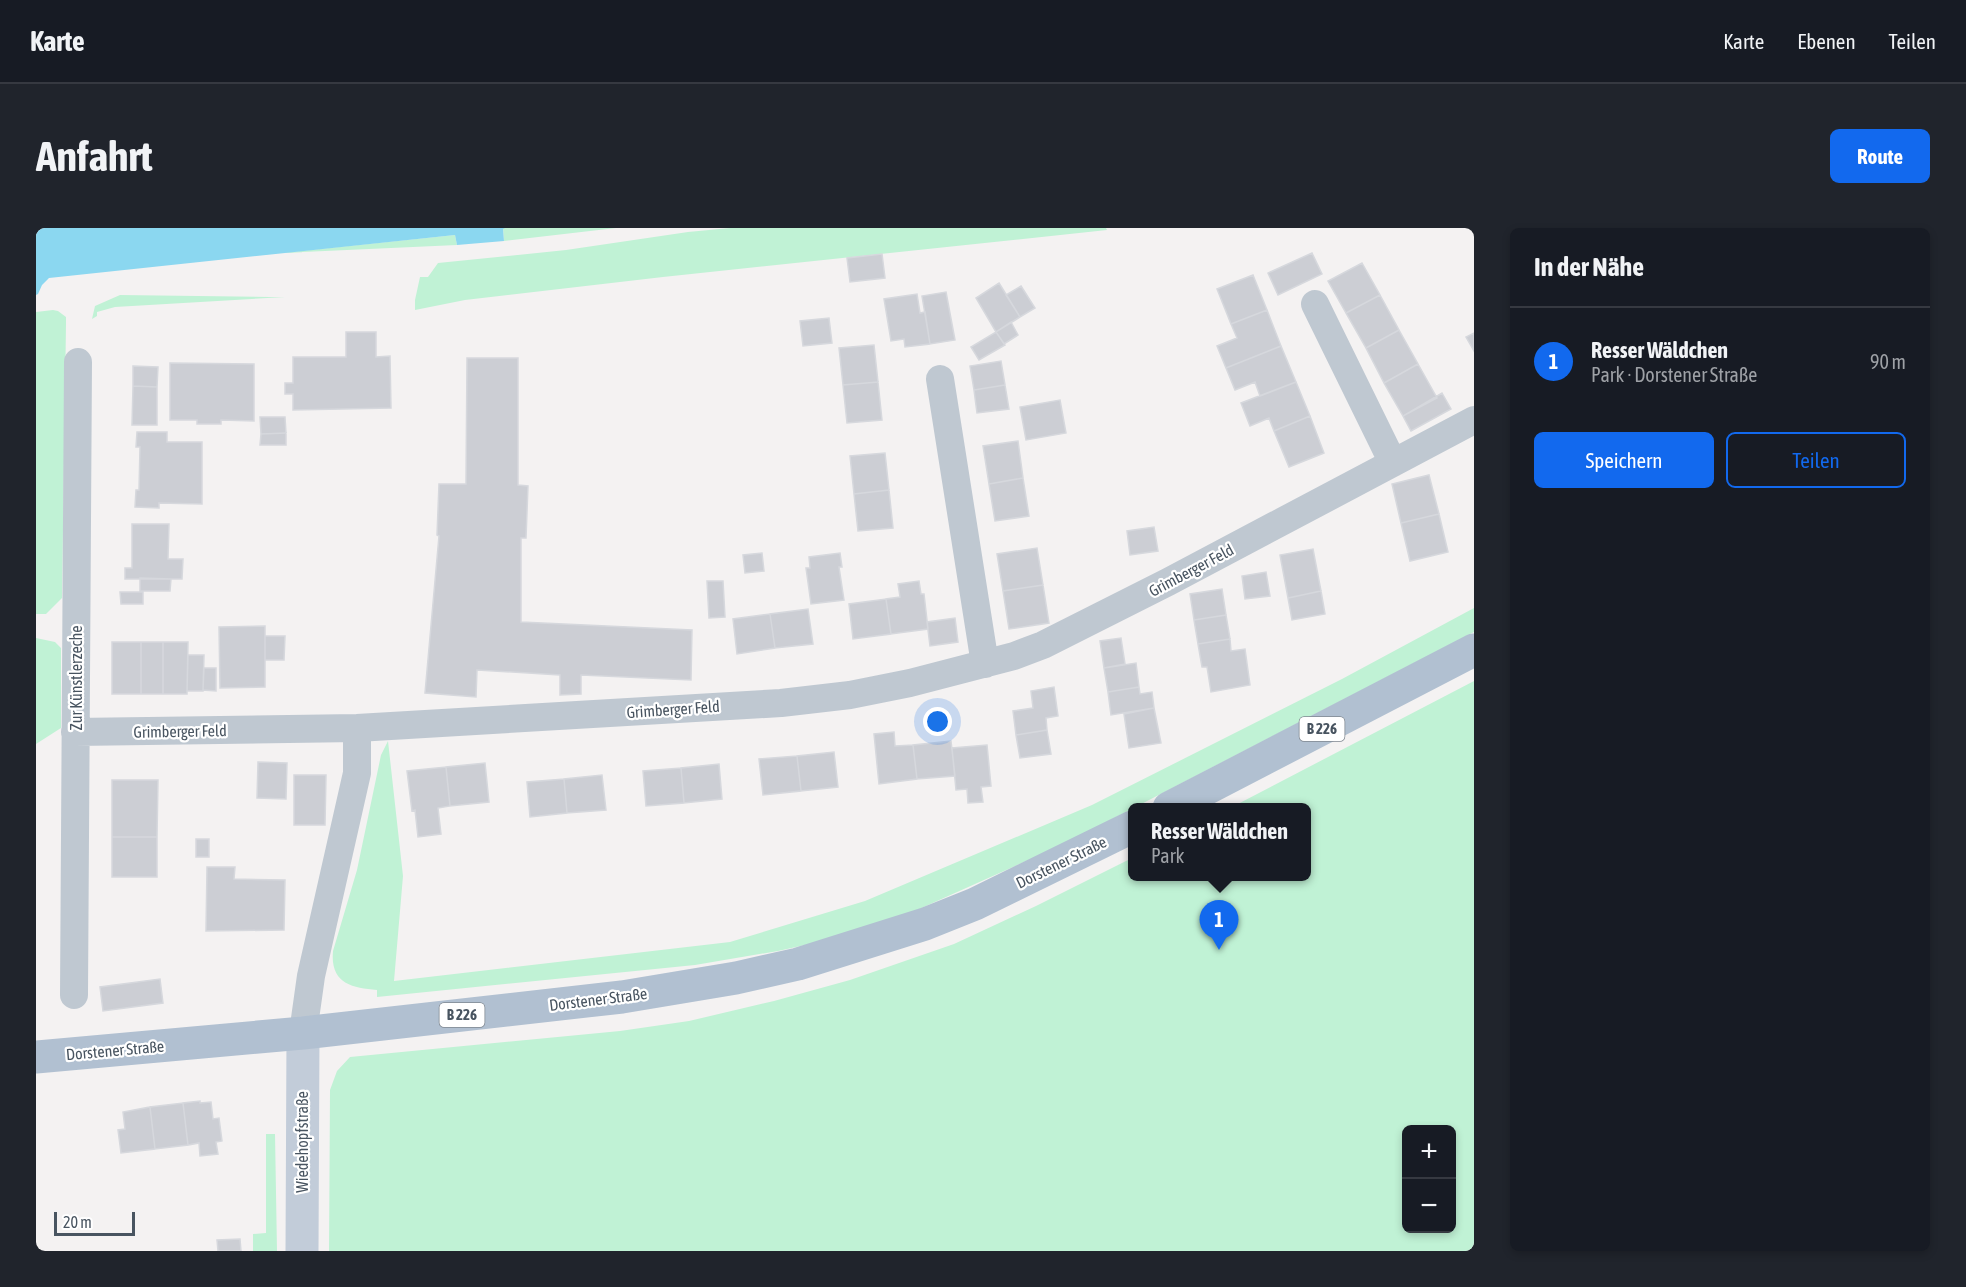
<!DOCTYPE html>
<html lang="de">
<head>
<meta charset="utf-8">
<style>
  :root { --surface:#171b24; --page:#20242c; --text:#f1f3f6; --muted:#9ea1a6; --line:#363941; --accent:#1269ee }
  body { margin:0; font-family:"Asap Condensed",sans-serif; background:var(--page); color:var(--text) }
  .controls { position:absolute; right:18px; bottom:18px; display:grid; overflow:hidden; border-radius:9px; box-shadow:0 3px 9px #0003 }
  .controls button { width:54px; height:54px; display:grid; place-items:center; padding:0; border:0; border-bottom:2px solid var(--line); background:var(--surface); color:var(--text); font:30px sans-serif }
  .scale { position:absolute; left:18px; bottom:15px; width:81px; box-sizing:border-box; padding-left:6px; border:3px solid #485460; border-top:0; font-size:16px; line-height:21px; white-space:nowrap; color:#485460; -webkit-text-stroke:4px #fff; paint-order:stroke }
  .you { position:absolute; left:902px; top:494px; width:21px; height:21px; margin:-15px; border:4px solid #fff; border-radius:50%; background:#1a73e8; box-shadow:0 0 0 9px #1a73e833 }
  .badge { display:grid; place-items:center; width:39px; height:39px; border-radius:50%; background:var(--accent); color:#fff; font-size:20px; font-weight:700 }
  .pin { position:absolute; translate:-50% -50px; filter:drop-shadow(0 2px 3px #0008) }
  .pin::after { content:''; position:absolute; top:32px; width:21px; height:18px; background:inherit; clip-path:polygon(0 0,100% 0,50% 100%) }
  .popup { position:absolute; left:1092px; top:575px; width:183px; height:78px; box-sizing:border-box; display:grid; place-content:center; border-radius:9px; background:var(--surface); filter:drop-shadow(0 2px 4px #0005); font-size:20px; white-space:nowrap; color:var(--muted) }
  .popup b { font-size:22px; color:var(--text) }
  .popup::after { content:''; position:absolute; left:50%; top:100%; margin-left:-12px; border:12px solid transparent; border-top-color:var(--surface) }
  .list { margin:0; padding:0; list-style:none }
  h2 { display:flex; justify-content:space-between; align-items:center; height:78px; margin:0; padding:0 24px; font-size:26px }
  h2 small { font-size:20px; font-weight:400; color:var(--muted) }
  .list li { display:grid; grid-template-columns:39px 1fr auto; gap:18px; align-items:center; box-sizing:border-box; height:108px; padding:0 24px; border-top:2px solid var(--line) }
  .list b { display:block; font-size:22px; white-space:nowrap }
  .list p { margin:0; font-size:20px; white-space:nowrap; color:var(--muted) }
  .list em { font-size:20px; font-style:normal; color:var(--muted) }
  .actions { display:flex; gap:12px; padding:18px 24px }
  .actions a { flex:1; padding:14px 0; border:2px solid var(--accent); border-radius:9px; text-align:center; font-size:21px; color:var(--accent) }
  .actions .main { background:var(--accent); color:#fff }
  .map { position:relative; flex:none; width:1438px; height:1023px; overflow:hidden; border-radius:9px }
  header { display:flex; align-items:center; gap:36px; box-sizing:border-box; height:84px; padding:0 30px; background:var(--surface); border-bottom:2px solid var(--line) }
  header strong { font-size:28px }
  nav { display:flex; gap:33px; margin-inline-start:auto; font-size:21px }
  .intro { display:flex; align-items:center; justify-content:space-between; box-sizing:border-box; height:144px; padding:0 36px }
  h1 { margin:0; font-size:42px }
  .button { padding:15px 27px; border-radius:9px; background:var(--accent); color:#fff; font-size:21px; font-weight:700 }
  main { display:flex; gap:36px; padding:0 36px }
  aside { flex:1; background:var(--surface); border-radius:9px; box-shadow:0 3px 9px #0003 }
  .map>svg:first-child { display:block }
  .green { fill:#c0f2d5; fill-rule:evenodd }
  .water { fill:#8bd7f0 }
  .building { fill:#ccced4; stroke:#d6d8dd; stroke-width:1.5 }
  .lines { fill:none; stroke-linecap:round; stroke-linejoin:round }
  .minor { stroke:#bfc8d1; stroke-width:28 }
  .secondary { stroke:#c2ccd9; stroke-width:33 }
  .primary { stroke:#b1c0d1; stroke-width:33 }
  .labels { text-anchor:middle; stroke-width:4.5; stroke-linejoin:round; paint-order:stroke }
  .shield { fill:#fff; stroke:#7f8790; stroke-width:1.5 }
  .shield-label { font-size:15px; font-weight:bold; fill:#485460 }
  .street-label { font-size:16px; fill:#485460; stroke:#fff }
</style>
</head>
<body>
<header>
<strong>Karte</strong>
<nav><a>Karte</a><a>Ebenen</a><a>Teilen</a></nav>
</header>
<div class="intro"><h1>Anfahrt</h1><a class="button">Route</a></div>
<main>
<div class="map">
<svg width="1438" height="1023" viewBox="0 0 1438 1023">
  <rect width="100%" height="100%" fill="#f4f2f2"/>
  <!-- green -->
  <path class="green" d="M467,0H580L468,13Z
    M694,0H1070L1071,2L627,49L429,72L379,82V72L384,49H392L402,35L530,22L652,4Z
    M419,7L421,17L245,25Z
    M84,67L234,69H249L79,79L61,84V88L56,91L59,78Z
    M17,82L22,83L30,89V96L26,370L10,386H0V84Z
    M1438,380V404L1026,617L881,682L787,713L742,723L659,737L341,769V762C315,760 294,755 297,723L321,642L345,527L352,513L367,648L358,753L694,714L829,673L1056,577L1306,451Z
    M0,410L19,414L25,420V500L0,516Z
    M1438,453V1023H293L294,862L301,843L314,829L584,803L653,793L738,773L814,752L918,716L1000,678L1096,630V648H1270V580L1196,579ZM1370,902H1416V1000H1370Z
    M230,906H239L241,1023H217V1006L230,1005Z"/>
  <!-- water -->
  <path class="water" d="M0,0H469L467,1L468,13L421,17L419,7L13,50L6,57L2,66L0,67Z"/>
  <!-- building -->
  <path class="building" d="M1276,25L1286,46L1242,67L1232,45Z
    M846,26L849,50L814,54L811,30Z
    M1326,35L1344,67L1310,85L1292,53Z
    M1217,47L1231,82L1195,96L1181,61Z
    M963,55L984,89L960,104L940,70Z
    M985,58L999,80L984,89L970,67Z
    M910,64L919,112L894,116L886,68Z
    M881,66L884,85L889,84L894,116L869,119L868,111L855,113L848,71Z
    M1344,67L1363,102L1330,120L1310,85Z
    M1231,82L1245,118L1190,140L1181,118L1201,110L1195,96Z
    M793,90L796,115L767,118L764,93Z
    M975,94L982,107L968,116L960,104Z
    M1363,102L1382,136L1348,155L1330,120Z
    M310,104H340V129L354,128L355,180L257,182V166H249V155H257V129H310Z
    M960,104L969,117L943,132L935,119Z
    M1438,105V123L1430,109Z
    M838,117L842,154L807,157L803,120Z
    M1245,118L1260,154L1224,168L1219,154L1199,162L1190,140Z
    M431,130H482V257L492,258L490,310H485V394L656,402L655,452L545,447V466L524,467V447L441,442L440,469L389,465L403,308L401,307L403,256H430Z
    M965,133L969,157L938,162L934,138Z
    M134,135L218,136V193L185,192V196H161V192H134Z
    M1382,136L1401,170L1367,188L1348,155Z
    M97,138L122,139L121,159L97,158Z
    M842,154L846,192L811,195L807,157Z
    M1260,154L1274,188L1238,203L1233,190L1214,198L1205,175Z
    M969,157L973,181L941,185L938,162Z
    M97,158L121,159V197H96Z
    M1406,165L1415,181L1375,203L1367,188Z
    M1024,172L1030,205L990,212L984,179Z
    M1274,188L1288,225L1253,239L1238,203Z
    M224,189H249L250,205L225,206Z
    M101,204H131V214H166V276L123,275V280L99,279L100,262H103L104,219H100Z
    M250,205V217H224L225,206Z
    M982,213L987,250L953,256L947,218Z
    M849,225L853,262L818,266L814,228Z
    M1393,247L1403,286L1365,295L1356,256Z
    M987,250L993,288L959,293L953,256Z
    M853,262L857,300L822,303L818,266Z
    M1403,286L1412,324L1374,333L1365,295Z
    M96,296H133L132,331H147L146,351H89V340H96Z
    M1118,299L1122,323L1094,327L1091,303Z
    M1001,320L1007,357L967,363L961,326Z
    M1277,321L1285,363L1252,370L1244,327Z
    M726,325L728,343L709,345L707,327Z
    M804,325L806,339H803L808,372L775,376L770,340H774L773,329Z
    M1230,344L1234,368L1209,371L1206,348Z
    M104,350L135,351L134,363H104Z
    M671,353H687L689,389L673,390Z
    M883,353L885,366H888L892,401L855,406L850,371L864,369L862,356Z
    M1007,357L1013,395L973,401L967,363Z
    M1186,361L1190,387L1158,392L1154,366Z
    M1285,363L1289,386L1256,392L1252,370Z
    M84,364H107V376H85Z
    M850,371L855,406L817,411L813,376Z
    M772,381L777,416L739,420L734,386Z
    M734,386L739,420L701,426L697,391Z
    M1190,387L1194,411L1162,416L1158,392Z
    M919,390L922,414L894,418L891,394Z
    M229,398V459L184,460L183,399Z
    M229,408H249L248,432H229Z
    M1085,410L1089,436L1068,440L1064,413Z
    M1194,411L1195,423L1209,421L1214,457L1175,464L1171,439H1166L1162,416Z
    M76,414H105V466H76Z
    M105,414H127V466H105Z
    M127,414H152L151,466H127Z
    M152,427H168L167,463H151Z
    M1100,435L1103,459L1072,464L1068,440Z
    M168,440H180V463L167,462Z
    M1018,459L1022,488L1010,490L1011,502L980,507L977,483L997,480L995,463Z
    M1103,459L1104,466L1116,464L1118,480L1075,487L1072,464Z
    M1118,480L1125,515L1093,520L1088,486Z
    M1011,502L1015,526L984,530L980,507Z
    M858,504L859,518L877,517L881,551L843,556L838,506Z
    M915,513L919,548L881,551L877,517Z
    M951,517L955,558L945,559L947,574L932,575L931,561L920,562L916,520Z
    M798,524L802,559L765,563L761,528Z
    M761,528L765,563L727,567L723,531Z
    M222,534L251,535L250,571L221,570Z
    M449,535L453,574L414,578L410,539Z
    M683,536L686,571L648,575L645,540Z
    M410,539L414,578L402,580L405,606L382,609L379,582L376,583L371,543Z
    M645,540L648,575L610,578L607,543Z
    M258,547H290L289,597H258Z
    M566,547L570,582L531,585L528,551Z
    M528,551L531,585L494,589L491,554Z
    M76,552H122L121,609H76Z
    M76,609H121V649H76Z
    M160,611H173V629H160Z
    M171,639H199L198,651L249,652L248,702L170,703Z
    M124,751L127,775L67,783L64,759Z
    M164,873V875L175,874L177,891L183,890L186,913L180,914L182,926L164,928L163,915L152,917L147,875Z
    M147,875L152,917L119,921L114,879Z
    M114,879L119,921L85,925L82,902L89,901L87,884Z
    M204,1011L205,1023H182L181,1012Z"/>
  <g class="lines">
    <!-- minor -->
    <path class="minor" d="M1279,76L1357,235
      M904,151L949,436
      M39,504L321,500L745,475L814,467L874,455L978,428L1007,417L1132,354L1438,192
      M38,767L42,134
      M267,805L275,748L321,545V500"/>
    <!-- secondary -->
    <path class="secondary" d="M266,1023L267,805"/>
    <!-- primary -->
    <path class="primary" d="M1133,580L1438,422
      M0,829L267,805L586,769L700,750L762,736L889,696L939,676L1096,599"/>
  </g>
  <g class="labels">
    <!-- shield labels -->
    <g class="shield">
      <rect x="1263.5" y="489" width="45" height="24" rx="4.5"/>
      <rect x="403.5" y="775" width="45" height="24" rx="4.5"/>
    </g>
    <g class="shield-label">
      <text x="1286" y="506">B 226</text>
      <text x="426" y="792">B 226</text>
    </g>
    <!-- street labels -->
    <g class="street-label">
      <text transform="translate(1155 342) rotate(-28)" y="6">Grimberger Feld</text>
      <text transform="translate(40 450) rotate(-90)" y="6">Zur Künstlerzeche</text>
      <text transform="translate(637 481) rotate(-4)" y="6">Grimberger Feld</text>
      <text transform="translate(144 503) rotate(-1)" y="6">Grimberger Feld</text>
      <text transform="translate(1025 634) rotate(-26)" y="6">Dorstener Straße</text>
      <text transform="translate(562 771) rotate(-7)" y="6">Dorstener Straße</text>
      <text transform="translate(79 822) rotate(-5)" y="6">Dorstener Straße</text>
      <text transform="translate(266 914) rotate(-90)" y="6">Wiedehopfstraße</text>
    </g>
  </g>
</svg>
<div class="controls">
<button>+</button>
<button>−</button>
</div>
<div class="scale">20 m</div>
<div class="you"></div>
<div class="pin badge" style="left:1183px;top:722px">1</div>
<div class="popup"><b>Resser Wäldchen</b>Park</div>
</div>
<aside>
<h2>In der Nähe<small></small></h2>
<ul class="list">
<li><span class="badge">1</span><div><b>Resser Wäldchen</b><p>Park · Dorstener Straße</p></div><em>90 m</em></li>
</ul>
<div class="actions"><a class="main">Speichern</a><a>Teilen</a></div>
</aside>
</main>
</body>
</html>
